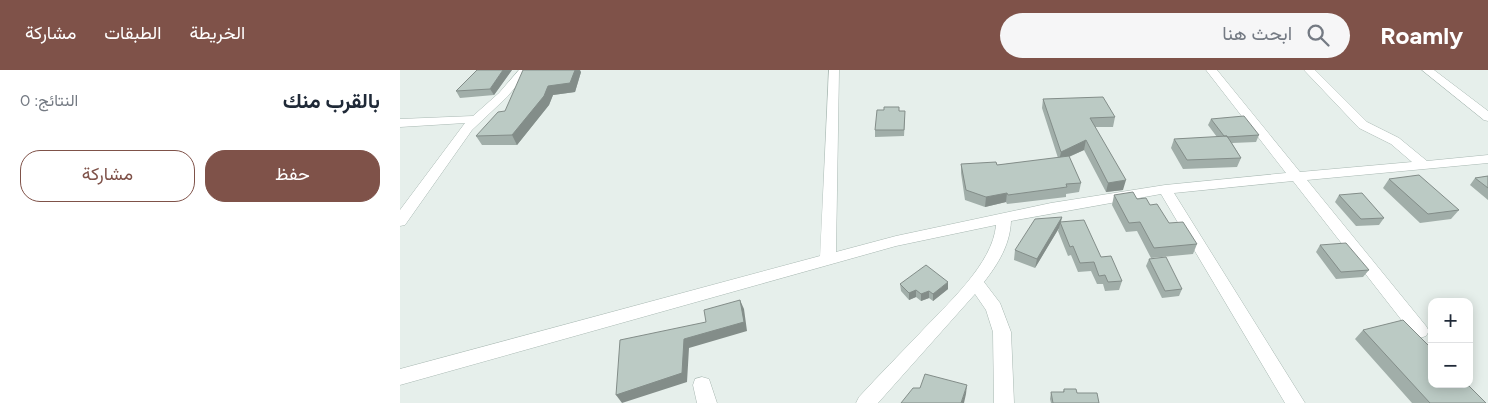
<!DOCTYPE html>
<html lang="ar">
<head>
<meta charset="utf-8">
<style>
  :root { --surface:#fff; --page:#f6f6f7; --text:#1f2937; --muted:#747a83; --line:#e0e1e3; --accent:#7f5249 }
  body { margin:0; font-family:Figtree,Vazirmatn,sans-serif; background:var(--page); color:var(--text); direction:rtl }
  .controls { position:absolute; right:15px; bottom:15px; display:grid; overflow:hidden; border-radius:10px; box-shadow:0 2px 12px #0003 }
  .controls button { width:45px; height:45px; display:grid; place-items:center; padding:0; border:0; border-bottom:1px solid var(--line); background:var(--surface); color:var(--text); font:25px sans-serif }
  .list { margin:0; padding:0; list-style:none }
  h2 { display:flex; justify-content:space-between; align-items:center; height:65px; margin:0; padding:0 20px; font-size:21px }
  h2 small { font-size:16px; font-weight:400; color:var(--muted) }
  .actions { display:flex; gap:10px; padding:15px 20px }
  .actions a { flex:1; padding:11px 0; border:1px solid var(--accent); border-radius:20px; text-align:center; font-size:18px; color:var(--accent) }
  .actions .main { background:var(--accent); color:#fff }
  .icon { flex:none; width:28px; height:28px; fill:none; stroke:currentColor; stroke-width:2; stroke-linecap:round; stroke-linejoin:round }
  .map { position:relative; flex:none; width:1088px; height:333px; overflow:hidden; direction:ltr }
  header { display:flex; align-items:center; gap:30px; box-sizing:border-box; height:70px; padding:0 25px; background:var(--accent); color:#fff }
  header strong { font-size:24px }
  nav { display:flex; gap:28px; margin-inline-start:auto; font-size:18px }
  .search { width:350px; height:45px; background:var(--page); display:flex; align-items:center; gap:12px; box-sizing:border-box; padding:0 18px; border-radius:28px; color:var(--muted); font-size:19px }
  main { display:flex }
  aside { flex:1; background:var(--surface) }
  .map>svg:first-child { display:block }
  .lines { fill:none; stroke-linecap:round; stroke-linejoin:round }
  .minor-casing { stroke:#a8b8b2; stroke-width:1 }
  .minor { fill:#fff; fill-rule:evenodd }
  .wall { fill:#a1aea9 }
  .shaded-wall { fill:#838d89 }
  .building { fill:#bbcac4; stroke:#838d89 }
</style>
</head>
<body>
<header>
<strong>Roamly</strong>
<div class="search"><svg class="icon" aria-label="search" viewBox="0 0 24 24"><circle cx="10" cy="10" r="6"/><path d="M15 15l6 6"/></svg>ابحث هنا</div>
<nav><a>الخريطة</a><a>الطبقات</a><a>مشاركة</a></nav>
</header>
<main>
<div class="map">
<svg width="1088" height="333" viewBox="0 0 1088 333">
  <rect width="100%" height="100%" fill="#e6efeb"/>
  <g class="lines">
    <defs>
      <path id="minor" d="M119,0H130L107,27L72,60L5,155L0,156V140L65,53L0,57V49L73,46L99,23Z
        M429,0H439L436,182L496,166L651,133L765,115L886,103L806,0H817L900,102L1012,92L991,74L959,58L904,0H915L967,52L999,68L1027,91L1088,85V93L907,110L1026,256L1029,261L1026,266L1020,268L1014,266L893,111L774,123L905,333H885L761,124L611,151C610,175 598,194 584,212L600,233L611,262L614,333H594L593,262L586,240L575,224L478,333H456L459,327C479,305 500,284 520,263C546,235 593,194 596,155L496,176L0,315V299L420,186Z
        M1022,0H1034L1088,41V51L1084,50Z
        M302,307L309,309L317,333H297L293,315L295,309Z"/>
    </defs>
    <!-- minor casing -->
    <use href="#minor" class="minor-casing"/>
    <!-- minor -->
    <use href="#minor" class="minor"/>
  </g>
  <!-- wall -->
  <path class="wall" d="M77,0H112L94,25L60,28L56,21Z
    M181,2L175,22L153,25L149,35L117,75H82L76,66L105,41Z
    M643,29L715,47L713,57H695L723,120L706,122L684,80L669,87L681,113L679,122L666,124V127L607,134L606,132L585,137L565,130L561,103V94L597,95L658,88L642,38Z
    M500,41L505,48L504,66L475,67V60Z
    M811,49L859,65L856,72L832,73L841,88L837,97L783,99L771,78L774,69L817,67L808,55Z
    M1088,106V130L1070,115L1075,108Z
    M989,109L1059,140L1051,149L1020,153L983,118Z
    M714,125L737,129L750,135L769,153L797,174L793,184L751,188L737,161L726,162L712,135Z
    M939,125L984,148L979,155L956,156L935,132Z
    M662,147L661,152L701,187L722,211L719,220L705,221L703,214H697L691,201L678,202L671,185L668,186L658,161L659,158L635,198L614,190L615,180Z
    M920,175L969,200L963,207L936,209L916,182Z
    M749,189L782,219L779,226L762,228L746,196Z
    M500,214L548,219L533,231L529,228L521,231L516,227L509,230L501,221Z
    M963,260L1086,333H1012L955,269Z
    M664,319L677,323L699,333H651L650,329L651,322H663Z"/>
  <!-- shaded-wall -->
  <path class="shaded-wall" d="M103,0H112L94,25L90,19Z
    M175,0H180L181,2L175,22L153,25L149,35L117,75L112,65L148,16Z
    M686,70L684,80L659,91L661,82Z
    M726,110L723,120L706,122L708,113Z
    M607,123L606,132L585,137L586,127Z
    M662,147L659,158L635,198L637,189Z
    M548,212V219L533,231V224Z
    M516,220V227L509,230V223Z
    M529,221V228L521,231V224Z
    M340,230L344,239L347,261L289,278L287,312L222,333L216,325L284,269Z
    M567,315L566,324L564,333H561Z"/>
  <!-- building -->
  <path class="building" d="M77,0H103L90,19L56,21Z
    M123,0H175L170,13L148,16L144,26L112,65L76,66L98,42L105,41Z
    M703,27L715,47L690,48L726,110L708,113L686,70L661,82L643,29Z
    M484,37H499V41H505L504,60H475L477,40H484Z
    M844,46L859,65L827,67V66H824L811,49Z
    M827,66L841,88L787,90L774,69Z
    M669,86L681,113L666,114L667,117L608,125L607,123L586,127L566,120L561,94L596,92L597,95Z
    M1019,105L1059,140L1028,144L989,109Z
    M1088,106V118L1075,108Z
    M733,122L737,129L746,128L750,135L757,134L769,153L783,152L797,174L754,178L740,152L729,153L714,125Z
    M962,123L984,148L961,149L939,125Z
    M662,147L637,189L615,180L635,149Z
    M684,150L701,187L711,186L722,211L708,212L705,205L699,206L694,192L680,193L673,176L670,177L660,152Z
    M946,173L969,200L941,202L920,175Z
    M766,187L782,219L765,221L749,189Z
    M526,195L548,212L533,224L529,221L521,224L516,220L509,223L500,214Z
    M340,230L344,252L284,269L282,303L216,325L220,270L306,252L304,240Z
    M1003,250L1032,279V314H1067L1086,333H1030L963,260Z
    M525,304L567,315L561,333H501L513,318H520Z
    M664,319H676L677,323H697L699,333H653L651,322H664Z"/>
</svg>
<div class="controls">
<button>+</button>
<button>−</button>
</div>
</div>
<aside>
<h2>بالقرب منك<small>النتائج: 0</small></h2>
<ul class="list">
</ul>
<div class="actions"><a class="main">حفظ</a><a>مشاركة</a></div>
</aside>
</main>
</body>
</html>
